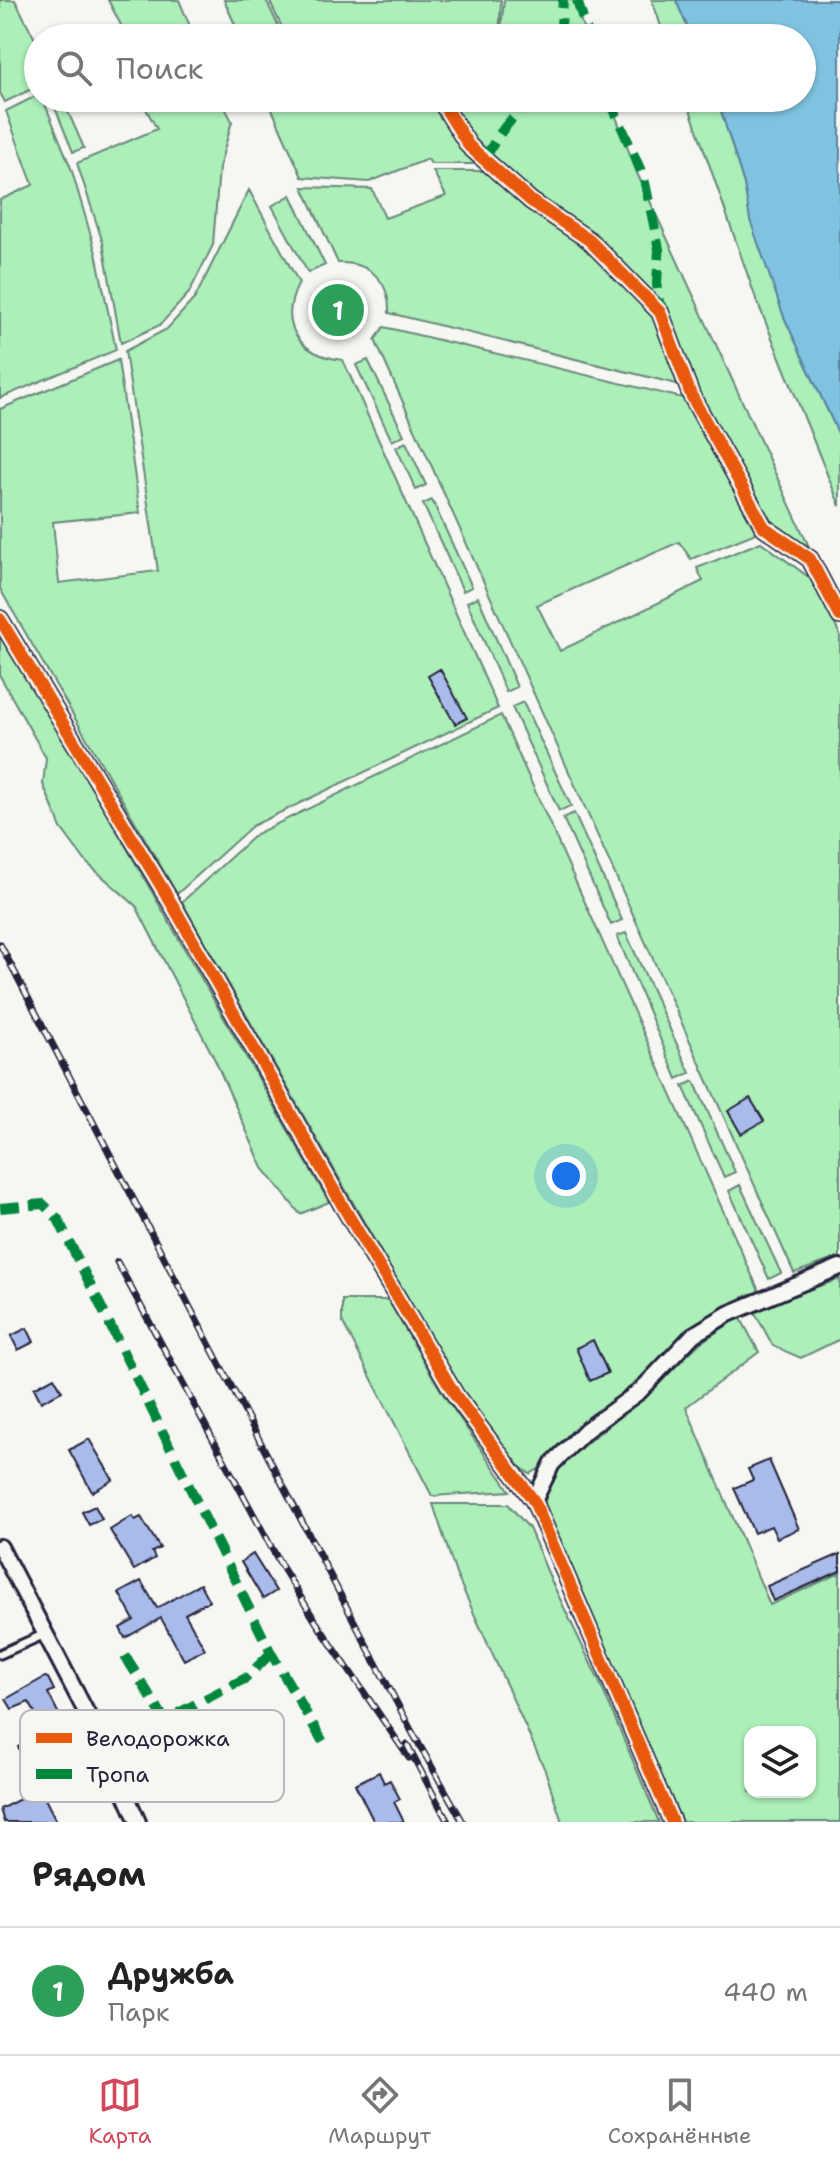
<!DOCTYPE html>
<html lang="ru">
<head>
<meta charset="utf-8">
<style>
  :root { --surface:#fff; --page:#f6f6f6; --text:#222; --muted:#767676; --line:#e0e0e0; --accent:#d1495b }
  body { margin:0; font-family:"Shantell Sans",sans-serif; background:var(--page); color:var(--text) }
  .controls { position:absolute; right:24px; bottom:24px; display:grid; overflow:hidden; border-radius:16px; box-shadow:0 2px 6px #0004 }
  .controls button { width:72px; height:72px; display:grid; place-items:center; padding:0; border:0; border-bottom:2px solid var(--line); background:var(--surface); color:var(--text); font:40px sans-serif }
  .you { position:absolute; left:566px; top:1176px; width:28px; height:28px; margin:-20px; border:6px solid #fff; border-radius:50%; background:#1a73e8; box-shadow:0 0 0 12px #1a73e833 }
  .badge { display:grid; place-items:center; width:52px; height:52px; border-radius:50%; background:var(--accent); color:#fff; font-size:26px; font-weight:700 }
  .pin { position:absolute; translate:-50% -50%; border:4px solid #fff; box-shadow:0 2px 8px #0006 }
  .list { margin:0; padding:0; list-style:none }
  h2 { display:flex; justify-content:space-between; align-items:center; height:104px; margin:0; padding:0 32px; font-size:34px }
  h2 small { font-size:26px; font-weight:400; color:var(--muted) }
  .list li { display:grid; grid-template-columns:52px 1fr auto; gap:24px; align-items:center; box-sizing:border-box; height:128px; padding:0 32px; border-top:2px solid var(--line) }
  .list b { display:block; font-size:30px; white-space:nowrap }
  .list p { margin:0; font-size:26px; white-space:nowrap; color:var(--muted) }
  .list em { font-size:26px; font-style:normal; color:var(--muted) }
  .icon { flex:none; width:44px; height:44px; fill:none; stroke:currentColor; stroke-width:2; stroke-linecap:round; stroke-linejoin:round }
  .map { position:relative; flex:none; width:840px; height:1822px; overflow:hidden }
  .search { position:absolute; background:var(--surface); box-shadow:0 2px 6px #0004; left:24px; right:24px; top:24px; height:88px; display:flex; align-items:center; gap:20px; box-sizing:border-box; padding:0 28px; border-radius:44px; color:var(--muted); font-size:30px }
  .sheet { height:232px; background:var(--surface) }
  nav { display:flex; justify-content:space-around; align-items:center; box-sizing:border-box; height:112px; border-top:2px solid var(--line); background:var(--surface); font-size:22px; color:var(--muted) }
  nav a { display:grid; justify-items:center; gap:4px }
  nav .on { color:var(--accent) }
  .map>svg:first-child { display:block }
  .green { fill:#acefb9; stroke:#67887a; stroke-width:2; fill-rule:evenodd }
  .water { fill:#80c3e1; stroke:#5a839f; stroke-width:2 }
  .building { fill:#a9bbea; stroke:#22223b; stroke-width:2 }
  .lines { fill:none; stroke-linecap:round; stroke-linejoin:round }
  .service-casing { stroke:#22223b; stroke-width:13 }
  .minor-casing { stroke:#22223b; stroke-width:20 }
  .service { stroke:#f6f6f2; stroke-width:7 }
  .minor { stroke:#f6f6f2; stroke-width:14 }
  .rail-casing { stroke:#22223b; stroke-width:7 }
  .rail { stroke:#f6f6f2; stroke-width:4; stroke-dasharray:12; stroke-linecap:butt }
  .quiet { stroke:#00873e; stroke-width:10; stroke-dasharray:20 10; stroke-linecap:butt }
  .cycleway-casing { stroke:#f6f6f2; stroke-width:17 }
  .cycleway { stroke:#e8590c; stroke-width:12 }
  .key { fill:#f6f6f2; stroke:#b6b6bb; stroke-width:2 }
  .key-label { font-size:22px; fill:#22223b }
</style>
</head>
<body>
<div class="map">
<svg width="840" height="1822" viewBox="0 0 840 1822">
  <rect width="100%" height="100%" fill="#f6f6f2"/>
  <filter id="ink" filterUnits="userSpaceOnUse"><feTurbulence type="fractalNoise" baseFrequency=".0125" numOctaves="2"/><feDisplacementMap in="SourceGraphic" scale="16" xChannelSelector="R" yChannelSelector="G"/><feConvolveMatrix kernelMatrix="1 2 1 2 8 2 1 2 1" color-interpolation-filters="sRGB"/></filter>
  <g filter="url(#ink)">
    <!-- green -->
    <path class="green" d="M0,0H15L38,45V86L5,102L0,93Z
      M108,0H179L195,38H101L122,27Z
      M224,0H266L284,38H241Z
      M269,0H501L499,38H287Z
      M504,0H573L587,38H500Z
      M652,0H676L692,38H665Z
      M38,95L45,104L71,168L96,253L116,350L0,398V200L33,185L6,111Z
      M51,98H62L84,148L73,152Z
      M140,98H220L232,121L219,168L213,245L189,293L160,325L121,343L103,243L77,163L157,129Z
      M267,98H370L387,107L408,108L435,102L480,164H431L428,159L369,182L302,177Z
      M452,98H609L637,173L811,551L769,522L697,391L665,306L591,233L535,195L471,138L450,99Z
      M686,98H717L744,184L751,220L784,317L840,437V506L755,296Z
      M433,171H485L542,216L585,244L654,313L681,385L389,313C390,281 370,262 338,263L303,187L372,189L385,218L446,196Z
      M249,190L299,283C277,325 299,355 343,360L498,708L252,826L177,894L0,589V409L118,360L140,513L53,522L59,583L158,571L125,351L167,329L195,298Z
      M291,195L325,265L308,273L272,206Z
      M318 310a19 19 0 1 1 38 0a19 19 0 1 1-38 0Z
      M384,327L687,399L756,533L691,559L679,542L537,605L560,651L703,581L697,568L761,542L814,581L840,635V1257L794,1273L375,340Z
      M368,360L404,435L392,441L356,365Z
      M406,442L426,485L416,490L396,447Z
      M432,500L472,587L463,591L423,504Z
      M478,597L517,687L506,692L467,602Z
      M0,634L83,771L329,1202L300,1214L263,1168L215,1060L136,906L87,863L61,828L43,784L46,758L0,676Z
      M523,702L571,806L559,811L512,707Z
      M501,715L759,1291L723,1310L632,1391L567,1438L540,1468L530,1474L515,1463L459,1389L182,902L256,834Z
      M574,813L622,920L611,925L563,818Z
      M626,933L690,1073L677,1079L617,936Z
      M694,1081L735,1172L724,1177L683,1086Z
      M740,1185L781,1273L769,1279L729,1191Z
      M840,1279V1339L801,1358L773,1346L753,1309Z
      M342,1300H388L443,1394L510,1491L432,1496L342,1321Z
      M740,1317L759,1352L686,1407L770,1605L840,1573V1822H682L546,1515L545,1502L547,1487L562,1463L646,1395L700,1343ZM750,1732H810V1792H750Z
      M433,1504H508L529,1528L551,1580L599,1681L659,1822H562L545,1770L456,1574Z"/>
    <!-- water -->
    <path class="water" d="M676,0H840V437L784,317L750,220L744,184L717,98H802V38H692Z"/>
    <!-- building -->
    <path class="building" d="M440,669L467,718L455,724L428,676Z
      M750,1098L764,1121L741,1134L728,1111Z
      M27,1328L34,1342L18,1350L11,1336Z
      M593,1340L608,1373L590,1381L576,1348Z
      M54,1377L62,1391L41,1402L34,1388Z
      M89,1439L113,1480L92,1492L69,1450Z
      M769,1460L799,1529L777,1538L771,1526L754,1533L734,1488L753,1480L748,1469Z
      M95,1506L102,1519L89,1525L82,1512Z
      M132,1516L135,1520L141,1517L160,1548L152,1552L155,1558L134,1570L110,1530Z
      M253,1554L276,1591L263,1599L241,1562Z
      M840,1554V1571L773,1601L767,1586Z
      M141,1581L157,1608L200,1584L209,1601L185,1614L205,1649L184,1660L161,1618L125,1638L120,1628L134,1620L119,1593Z
      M45,1677L48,1678L54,1690L48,1693L62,1720L44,1729L29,1702L12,1709L6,1699Z
      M31,1740L38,1754L25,1760L18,1747Z
      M379,1772L384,1783L390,1780L400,1799L394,1802L404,1822H374L355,1784Z
      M40,1789L57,1822H4L0,1809Z"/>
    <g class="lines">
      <defs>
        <path id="service" d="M0,1654L45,1634"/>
        <path id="minor" d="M439,98L469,146L531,201L589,240L660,312L691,395L764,527L810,559L840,616
          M0,619L175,909L344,1208L456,1396L534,1501L672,1822
          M534,1501L552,1464L586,1430L640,1391L693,1335L728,1314L840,1267
          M0,1547L108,1754L138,1822"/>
      </defs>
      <!-- service casing -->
      <use href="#service" class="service-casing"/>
      <!-- minor casing -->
      <use href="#minor" class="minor-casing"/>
      <!-- service -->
      <use href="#service" class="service"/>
      <!-- minor -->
      <use href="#minor" class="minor"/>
      <defs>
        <path id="rail" d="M0,944L411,1730L463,1822
          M117,1262L282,1567L316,1622L409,1758
          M407,1745L448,1822"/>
      </defs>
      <!-- rail casing -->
      <use href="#rail" class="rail-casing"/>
      <!-- rail -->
      <use href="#rail" class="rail"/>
      <!-- quiet -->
      <path class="quiet" d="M577,0L589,38
        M560,38L563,0
        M609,98L644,178L659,249L657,284L660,309
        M485,160C497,133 512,117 534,98
        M0,1208L43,1204L58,1219L271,1653L326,1747
        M125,1656L165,1720L246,1678L271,1653"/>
      <defs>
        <path id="cycleway" d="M439,98L469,146L531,201L589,240L660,312L691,395L764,527L810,559L840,616
          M0,619L175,909L344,1208L456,1396L534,1501L672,1822"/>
      </defs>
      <!-- cycleway casing -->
      <use href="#cycleway" class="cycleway-casing"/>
      <!-- cycleway -->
      <use href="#cycleway" class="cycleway"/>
    </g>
  </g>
  <!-- legend -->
  <rect x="20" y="1710" width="264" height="92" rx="12" class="key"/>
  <rect x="36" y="1733" width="36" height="10" fill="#e8590c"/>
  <rect x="36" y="1769" width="36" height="10" fill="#00873e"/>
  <g class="key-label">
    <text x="86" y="1746">Велодорожка</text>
    <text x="86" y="1782">Тропа</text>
  </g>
</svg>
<div class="controls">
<button><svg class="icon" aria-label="layers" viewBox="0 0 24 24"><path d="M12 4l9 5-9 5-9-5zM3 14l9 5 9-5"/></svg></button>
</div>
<div class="you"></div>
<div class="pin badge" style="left:338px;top:310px;background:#2e9e5b">1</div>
<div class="search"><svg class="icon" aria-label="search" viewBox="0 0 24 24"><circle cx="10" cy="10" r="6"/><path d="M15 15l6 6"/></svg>Поиск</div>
</div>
<section class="sheet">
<h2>Рядом<small></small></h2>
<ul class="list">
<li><span class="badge" style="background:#2e9e5b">1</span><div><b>Дружба</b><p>Парк</p></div><em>440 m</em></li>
</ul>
</section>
<nav>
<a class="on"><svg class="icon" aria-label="map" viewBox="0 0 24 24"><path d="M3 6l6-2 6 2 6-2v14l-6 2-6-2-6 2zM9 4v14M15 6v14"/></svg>Карта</a>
<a><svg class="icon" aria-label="directions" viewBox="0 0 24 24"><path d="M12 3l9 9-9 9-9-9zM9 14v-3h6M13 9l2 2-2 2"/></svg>Маршрут</a>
<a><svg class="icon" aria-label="saved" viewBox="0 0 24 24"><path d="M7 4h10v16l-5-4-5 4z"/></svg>Сохранённые</a>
</nav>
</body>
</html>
